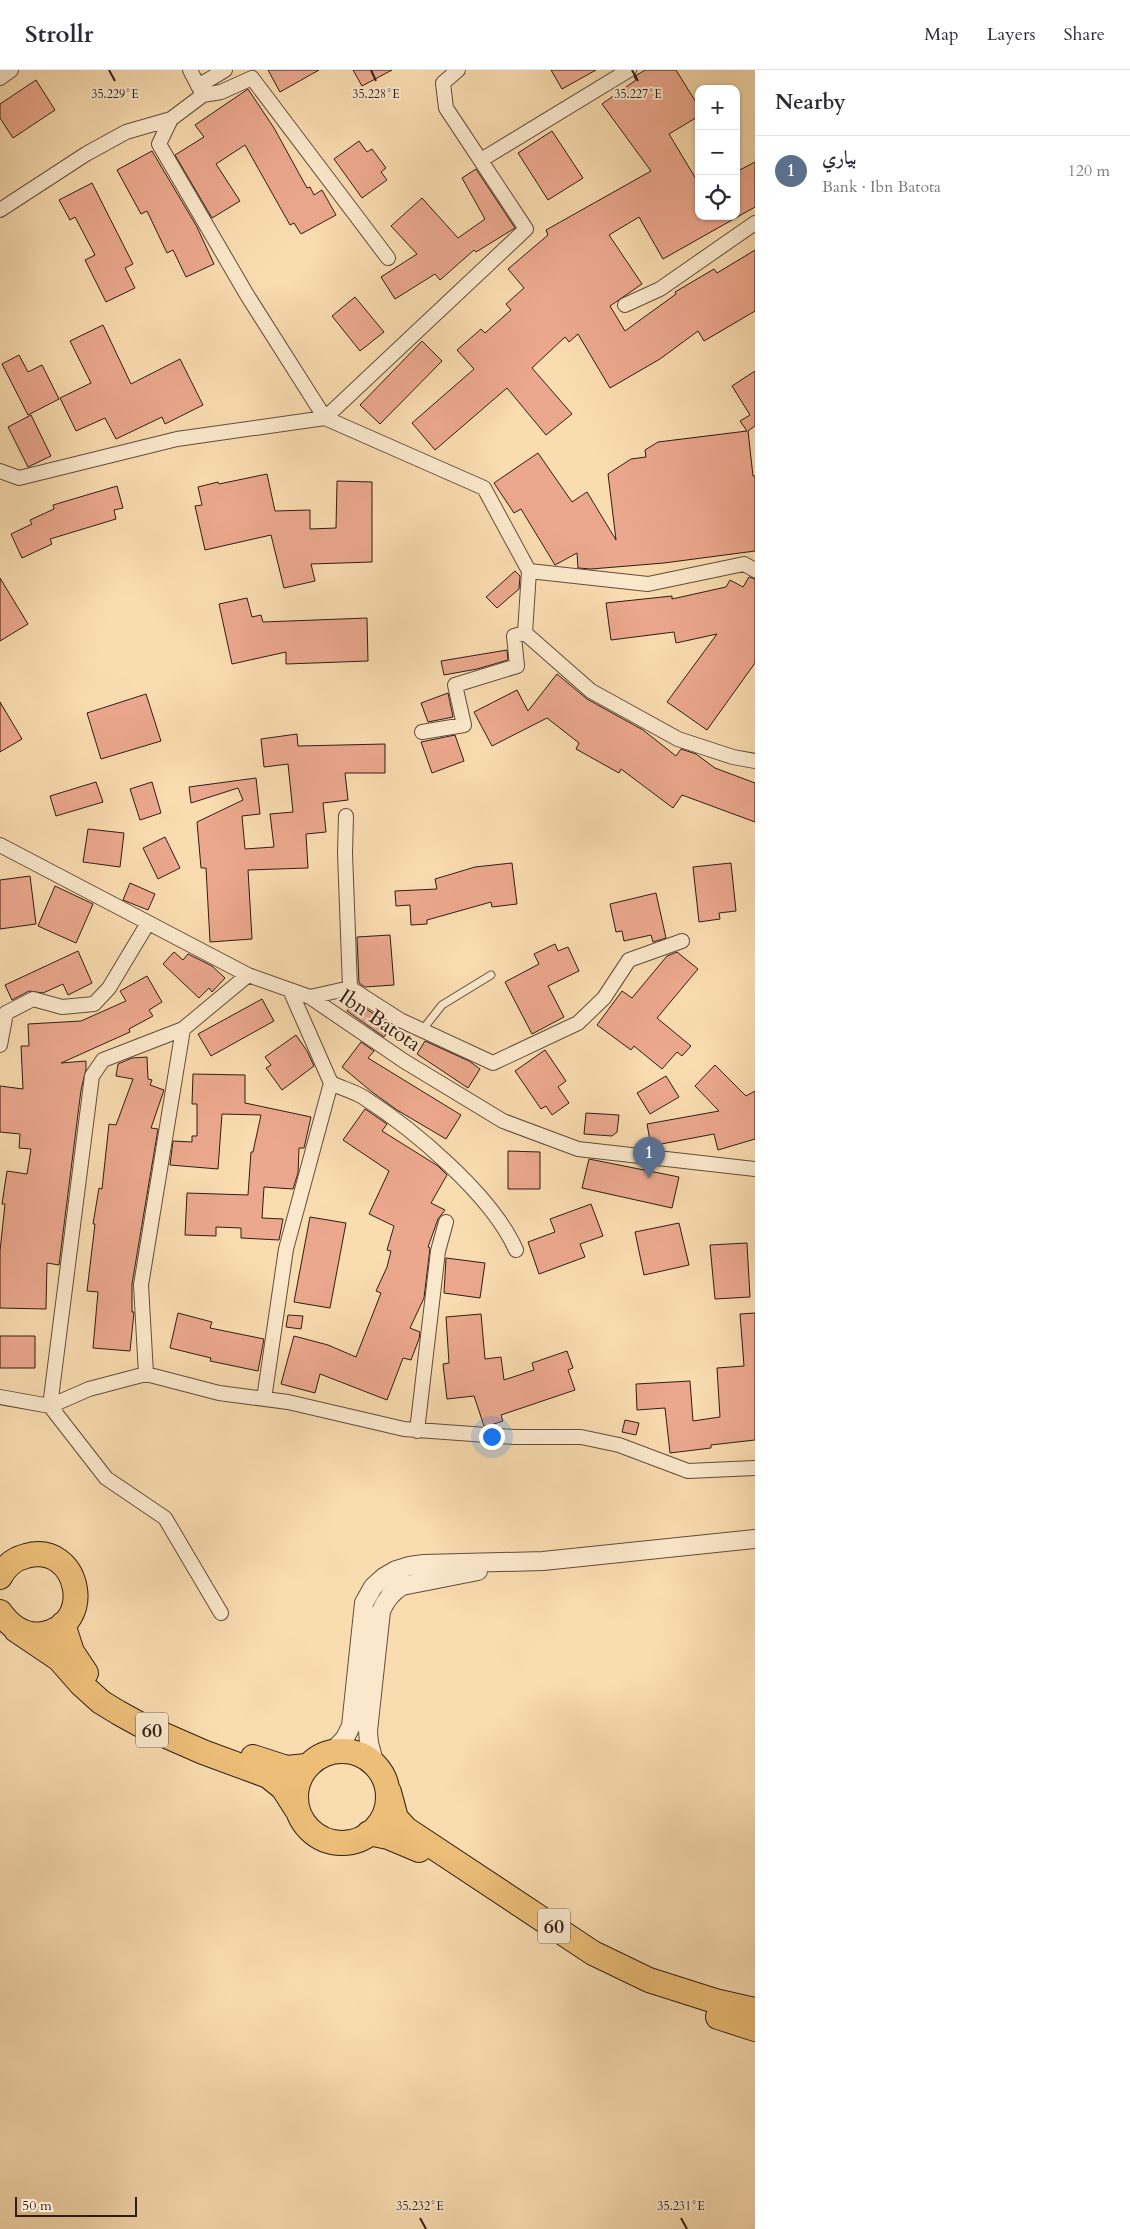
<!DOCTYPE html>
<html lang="en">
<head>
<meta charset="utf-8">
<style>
  :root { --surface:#fff; --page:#f2f2f3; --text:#2b2b33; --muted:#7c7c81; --line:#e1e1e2; --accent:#1a73e8 }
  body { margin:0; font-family:Cardo,Amiri,serif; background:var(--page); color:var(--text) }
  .controls { position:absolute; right:15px; top:15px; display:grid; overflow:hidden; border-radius:10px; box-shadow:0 1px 4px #0004 }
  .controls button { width:45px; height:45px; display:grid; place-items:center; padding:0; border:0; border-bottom:1px solid var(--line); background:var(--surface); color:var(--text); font:25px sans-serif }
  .scale { position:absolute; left:15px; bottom:12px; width:122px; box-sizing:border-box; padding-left:5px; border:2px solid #2f1d14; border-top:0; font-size:14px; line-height:18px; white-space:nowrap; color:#2f1d14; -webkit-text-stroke:4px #fbe8cc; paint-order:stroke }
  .you { position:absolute; left:491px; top:1366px; width:18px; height:18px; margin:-12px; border:4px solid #fff; border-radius:50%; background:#1a73e8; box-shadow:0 0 0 8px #1a73e833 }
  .badge { display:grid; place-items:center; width:32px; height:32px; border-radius:50%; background:var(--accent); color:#fff; font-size:16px; font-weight:700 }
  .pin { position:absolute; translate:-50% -41px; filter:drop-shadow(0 1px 2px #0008) }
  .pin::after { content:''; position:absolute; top:26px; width:18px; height:15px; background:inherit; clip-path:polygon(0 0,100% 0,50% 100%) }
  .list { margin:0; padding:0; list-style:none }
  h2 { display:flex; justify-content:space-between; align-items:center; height:65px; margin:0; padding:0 20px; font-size:21px }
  h2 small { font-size:16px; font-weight:400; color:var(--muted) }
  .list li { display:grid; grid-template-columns:32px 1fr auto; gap:15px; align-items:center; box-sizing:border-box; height:70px; padding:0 20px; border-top:1px solid var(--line) }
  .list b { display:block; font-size:19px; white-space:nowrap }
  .list p { margin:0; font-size:16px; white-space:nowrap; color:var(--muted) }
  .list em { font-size:16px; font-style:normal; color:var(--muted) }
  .icon { flex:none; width:28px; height:28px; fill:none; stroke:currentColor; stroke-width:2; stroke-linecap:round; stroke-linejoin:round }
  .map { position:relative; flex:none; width:755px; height:2159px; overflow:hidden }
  header { display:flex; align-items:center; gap:30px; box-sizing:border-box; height:70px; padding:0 25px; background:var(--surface); border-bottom:1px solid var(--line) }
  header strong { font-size:24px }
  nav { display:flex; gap:28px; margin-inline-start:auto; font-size:18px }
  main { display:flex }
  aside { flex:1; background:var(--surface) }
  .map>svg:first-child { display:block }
  .building { fill:#eca88e; stroke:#2f1d14 }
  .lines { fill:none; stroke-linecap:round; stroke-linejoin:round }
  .service-casing { stroke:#624d3b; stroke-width:9 }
  .minor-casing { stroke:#624d3b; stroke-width:16 }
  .tertiary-casing { stroke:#624d3b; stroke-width:20 }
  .trunk-casing { stroke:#2f1d14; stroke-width:26 }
  .service { stroke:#fbe8cc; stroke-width:7 }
  .minor { stroke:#fbe8cc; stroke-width:14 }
  .tertiary { stroke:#fbe8cc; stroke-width:18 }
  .trunk { stroke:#ecbe78; stroke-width:24 }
  .ticks { fill:none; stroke:#2f1d14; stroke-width:2 }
  .labels { text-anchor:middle; stroke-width:4; stroke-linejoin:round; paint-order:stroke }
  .shield { fill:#fbe8cc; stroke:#6c5a4b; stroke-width:1 }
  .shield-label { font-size:20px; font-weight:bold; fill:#2f1d14 }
  .street-label { font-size:21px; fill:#2f1d14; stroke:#fbe8cc }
  .ticks-label { font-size:12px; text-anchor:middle; fill:#2f1d14; stroke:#fbe8cc; stroke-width:4; stroke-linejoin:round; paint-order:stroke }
</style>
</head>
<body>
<header>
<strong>Strollr</strong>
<nav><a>Map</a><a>Layers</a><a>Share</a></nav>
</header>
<main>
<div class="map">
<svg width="755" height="2159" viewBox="0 0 755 2159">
  <rect width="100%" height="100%" fill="#f9dcb0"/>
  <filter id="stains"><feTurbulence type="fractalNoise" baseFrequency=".004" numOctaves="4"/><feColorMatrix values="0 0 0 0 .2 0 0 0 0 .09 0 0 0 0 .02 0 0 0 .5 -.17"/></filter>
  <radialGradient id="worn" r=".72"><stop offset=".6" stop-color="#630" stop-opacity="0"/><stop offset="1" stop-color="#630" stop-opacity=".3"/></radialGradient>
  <!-- building -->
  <path class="building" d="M268,0H319L280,22Z
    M353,0H392L362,16Z
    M551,0H596L562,19Z
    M645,0H676L699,37V46L669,64L699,114V146H736V102L755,92V137L663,189L639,147L609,165L642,214L610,236L625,261L676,224L675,222L714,199L717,203L755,180V241L704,271L698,261L660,289L610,318L578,264L569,272L565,267L532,298L572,344L546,365L507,318L435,380L412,353L474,299L457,280L481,259L485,263L511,240L506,234L524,218L508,199L548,165L546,160L651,101L602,34L636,10L634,7Z
    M36,10L55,40L13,68L0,48V34Z
    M248,19L274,58L307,118L310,117L314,125L322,120L336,145L301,164L294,153L290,155L245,75L216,94L240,131L212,148L175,85L204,67L195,55Z
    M552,61L583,108L548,130L518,83Z
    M359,71L367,82L372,79L386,98L381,102L387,110L362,128L334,89Z
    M152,81L197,157L214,194L186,207L173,180L167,183L147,141L141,144L117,100Z
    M476,99L515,158L476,182L474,180L440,210L435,204L395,229L381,207L417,184L391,156L422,128L458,168L485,149L462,108Z
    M92,113L133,194L125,198L135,218L106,232L85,190L95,185L75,147L70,150L59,130Z
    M355,227L384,262L360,281L332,246Z
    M103,255L131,314L180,289L203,335L165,354L162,347L116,369L105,348L76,361L60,328L91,313L70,271Z
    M422,271L442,291L380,354L360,335Z
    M19,285L28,302L42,295L59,329L28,345L2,294Z
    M755,301V356L748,361L753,406H755V481L664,493L591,499L578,498L577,483L555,495L521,439L514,443L494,413L538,383L572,432L587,422L616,470L608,404L631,389L646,387L645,380L658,372L747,361L740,351L750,345L732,316Z
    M31,345L51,386L28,397L8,357Z
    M267,404L275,441L310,440V459L336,458L337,411L372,412V492L311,494L315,511L284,518L271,465L205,480L195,436L202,435L198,417L218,412L219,414Z
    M117,416L123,438L114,440L116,449L50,469L52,474L22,488L11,464L32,454L30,450L54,439L53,435Z
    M515,501L520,506L519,519L497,538L486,527Z
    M749,507L755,509V593L707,660L667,632L717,564L676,573L674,562L611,570L606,533L672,526V529L726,517L730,510L743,517Z
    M0,508L28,554L0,571Z
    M247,528L252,547L261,545L263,552L367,548L368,591L286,594V582L232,594L219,534Z
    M507,580L508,590L477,599L444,605L441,591Z
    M557,604L587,629L643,660L676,686L681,679L696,684L715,698L755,713V752L682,725L673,738L621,699L619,703L576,679L579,673L547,648L492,676L474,642L517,620L528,641Z
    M448,623L453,647L428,652L421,633Z
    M146,624L161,671L101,689L87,643Z
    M0,632L22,669L0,682Z
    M297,664L298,676L385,674V703H345L348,730L323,733L326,762L306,764L308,798L248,800L252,869L210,872L206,798H201L197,752L243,730L238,718L191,733L189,717L256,708L260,744L242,746L245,779L274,777L270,744L293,742L288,694L264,697L261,669Z
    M455,665L464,691L432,703L421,672Z
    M96,712L103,732L56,746L50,726Z
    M152,712L161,743L140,750L130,719Z
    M88,759L124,763L120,797L83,792Z
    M165,767L180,798L158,809L143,778Z
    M512,793L517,834L492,837L491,832L427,850V854L411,855L410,835L396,836L395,821L437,819L435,809L475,797Z
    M731,793L736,841L719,843L720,849L699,852L693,797Z
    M30,806L36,854L0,859V810Z
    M130,813L155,824L148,840L123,830Z
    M55,816L93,834L76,873L38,856Z
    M656,823L666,868L653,872L651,865L624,871L622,861L616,862L610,834Z
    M390,865L394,915L365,917L359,913L357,867Z
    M555,874L558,881L568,877L579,901L548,916L564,947L532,964L505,912L539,894L534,884Z
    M78,881L92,913L68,925L63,914L43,923L29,921L12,930L5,915Z
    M174,882L183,890L188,884L212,896L225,908L212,922L209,918L199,928L163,894Z
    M677,882L698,899L657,948L691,976L682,986L677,982L662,999L634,976L631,980L597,955L622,921L632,928L667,886Z
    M147,906L162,932L149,940L153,946L129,959L130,962L61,993L86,991V999L81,1020L59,1195L47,1193L46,1239L0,1238V1181L5,1134H2L7,1101L27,1104L31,1079L19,1078L20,1064L0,1062V1016L23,1019L21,976H29L28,954L81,951L126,931L120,921Z
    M262,929L274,951L211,986L198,964Z
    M354,931L392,956L384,967L347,941Z
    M296,965L307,981L314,996L282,1020L266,998L271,995L265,987Z
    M425,971L469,991L480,999L468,1018L417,984Z
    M361,972L374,981L368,988L461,1045L446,1069L397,1040L372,1022L342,997Z
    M545,980L566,1011L558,1017L569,1033L552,1045L546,1036L541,1039L515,1001Z
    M147,987L148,1009L152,1010L150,1015L164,1020L151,1058L158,1059L132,1214V1242H134L130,1281L93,1278L98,1222L87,1221L95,1154H93L99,1118L102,1119L109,1054L116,1055L133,1009L116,1006L118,994L132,988Z
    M715,995L746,1026L755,1021V1069L718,1080L714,1064L651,1076L647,1054L719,1041L695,1016Z
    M193,1004L245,1005V1033L311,1047L304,1078H299L298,1103L293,1119L264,1117L262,1148L283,1149L279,1170L241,1168V1158L216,1157V1166L185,1165L187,1123L248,1125L251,1082H253L261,1045L222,1044L218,1099L170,1095L173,1071L192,1072V1066H197V1034H192Z
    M666,1006L679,1027L650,1044L637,1023Z
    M365,1039L387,1054L382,1061L438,1096L447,1105L431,1133L445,1140L438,1149L428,1177L430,1178L424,1228L410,1258L420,1262L419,1269L411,1290L403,1288L387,1330L320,1304L315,1323L281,1314L294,1266L328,1275L356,1287L381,1223L376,1221L387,1197L391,1181L387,1180L394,1156L369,1144L389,1101L343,1070Z
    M586,1043L619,1045L617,1062L612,1066L584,1064Z
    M508,1081L540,1082V1119H508Z
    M589,1089L679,1107L672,1138L582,1118Z
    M591,1134L603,1166L580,1174L585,1187L539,1204L528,1172L555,1162L550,1149Z
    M310,1147L346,1153L330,1238L294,1232Z
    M679,1153L689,1195L644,1205L635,1162Z
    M747,1173L750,1227L715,1229L710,1175Z
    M446,1188L485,1193L480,1228L444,1223Z
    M178,1243L212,1252L210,1258L264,1269L258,1301L210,1291L211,1288L170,1278Z
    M755,1243V1370L711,1375V1378L670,1383L665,1338L637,1340L636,1314L690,1311L693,1351L720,1347L717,1298L744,1296L740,1244Z
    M481,1244L485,1289L501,1287L504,1310L534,1300L532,1293L567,1281L573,1298L568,1300L575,1320L501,1345L503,1351L488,1356H484L474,1326L447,1329L443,1294L449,1293L446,1247Z
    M288,1245L303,1246L301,1259L286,1257Z
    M0,1266H35V1298H0Z
    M625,1350L639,1353L636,1365L622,1362Z"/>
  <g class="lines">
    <defs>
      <path id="service" d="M423,959L442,935L491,905"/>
      <path id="minor" d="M190,0L203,25L171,49L159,74L247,225L325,348L484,418L529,501L525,563L591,621L678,669L733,687L755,691
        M0,8L11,0
        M198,16L225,0
        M203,25L221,22L252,8L388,188
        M481,90L629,0
        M0,140L86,84L126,62L171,49
        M625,235L660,219L755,153
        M0,401L19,408L177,369L325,348L526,159L446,38L443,13L458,0
        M529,501L648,514L744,494L755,500
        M422,662L464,655L455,615L517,596L514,566L525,563
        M346,746L345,783L350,918
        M0,775L248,905L310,927L404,991L503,1051L578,1079L755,1099
        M310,927L350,918L400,950L493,993L578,953L604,928L629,890L682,871
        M0,975L6,943L33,929L62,937L94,934L109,918L148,853
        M331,1013C341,1018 353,1021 363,1027C413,1059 492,1125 516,1180
        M146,1304L141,1215L183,959
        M0,1327L50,1336L89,1319L146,1304L219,1323L288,1332L404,1359L514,1367H581L619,1375L688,1401L755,1398
        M264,1329L286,1179L331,1013L290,920
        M417,1361L438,1181L446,1152
        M221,1543L165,1448L106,1408L50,1336L92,1006L103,990L183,959L248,905"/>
      <path id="tertiary" d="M333,1681L345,1668L351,1656L364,1533L373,1517L384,1507L396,1500L409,1496L424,1494L543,1491L755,1469
        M375,1695L369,1673L368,1661L381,1541C386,1529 392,1522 402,1516L478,1501"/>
      <path id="trunk" d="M0,1507C5,1497 14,1489 26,1486C79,1471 97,1556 42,1564C23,1567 10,1556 0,1542
        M63,1554L72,1582L86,1603
        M16,1560L59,1589L81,1614L101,1632L119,1643L139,1654L203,1682L268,1706L283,1718L297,1740
        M296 1727a46 46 0 1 1 92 0a46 46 0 1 1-92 0Z
        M253,1687L287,1698L306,1696
        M389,1722L396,1748L406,1759L593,1883L649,1910L715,1931L755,1940
        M369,1763L388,1767L419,1780
        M718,1947L755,1959"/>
    </defs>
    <!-- service casing -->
    <use href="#service" class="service-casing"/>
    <!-- minor casing -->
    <use href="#minor" class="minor-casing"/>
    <!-- tertiary casing -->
    <use href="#tertiary" class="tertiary-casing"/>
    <!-- trunk casing -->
    <use href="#trunk" class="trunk-casing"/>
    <!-- service -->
    <use href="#service" class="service"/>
    <!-- minor -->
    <use href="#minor" class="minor"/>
    <!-- tertiary -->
    <use href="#tertiary" class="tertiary"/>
    <!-- trunk -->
    <use href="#trunk" class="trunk"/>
  </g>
  <!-- ticks -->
  <path class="ticks" d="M109,0L115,11M371,0L376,11M632,0L638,11M420,2148L426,2159M681,2148L687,2159"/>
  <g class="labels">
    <!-- shield labels -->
    <g class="shield">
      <rect x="136" y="1642.5" width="32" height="35" rx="4"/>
      <rect x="538" y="1838.5" width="32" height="35" rx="4"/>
    </g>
    <g class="shield-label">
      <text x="152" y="1667">60</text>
      <text x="554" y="1863">60</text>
    </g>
    <!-- street labels -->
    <g class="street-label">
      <text transform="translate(380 950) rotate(34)" y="7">Ibn Batota</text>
    </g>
  </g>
  <g class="ticks-label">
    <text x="115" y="28">35.229°E</text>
    <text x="376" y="28">35.228°E</text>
    <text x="638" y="28">35.227°E</text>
    <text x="420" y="2140">35.232°E</text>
    <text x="681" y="2140">35.231°E</text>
  </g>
  <rect width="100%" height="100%" filter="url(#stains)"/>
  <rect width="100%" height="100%" fill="url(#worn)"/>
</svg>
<div class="controls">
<button>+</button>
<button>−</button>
<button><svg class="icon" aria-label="locate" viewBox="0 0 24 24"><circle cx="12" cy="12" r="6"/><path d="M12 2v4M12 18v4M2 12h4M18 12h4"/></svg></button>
</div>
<div class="scale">50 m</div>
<div class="you"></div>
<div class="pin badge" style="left:649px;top:1108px;background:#5c6f8a">1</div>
</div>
<aside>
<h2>Nearby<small></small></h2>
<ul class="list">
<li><span class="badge" style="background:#5c6f8a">1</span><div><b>بياري</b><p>Bank · Ibn Batota</p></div><em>120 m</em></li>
</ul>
</aside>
</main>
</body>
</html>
